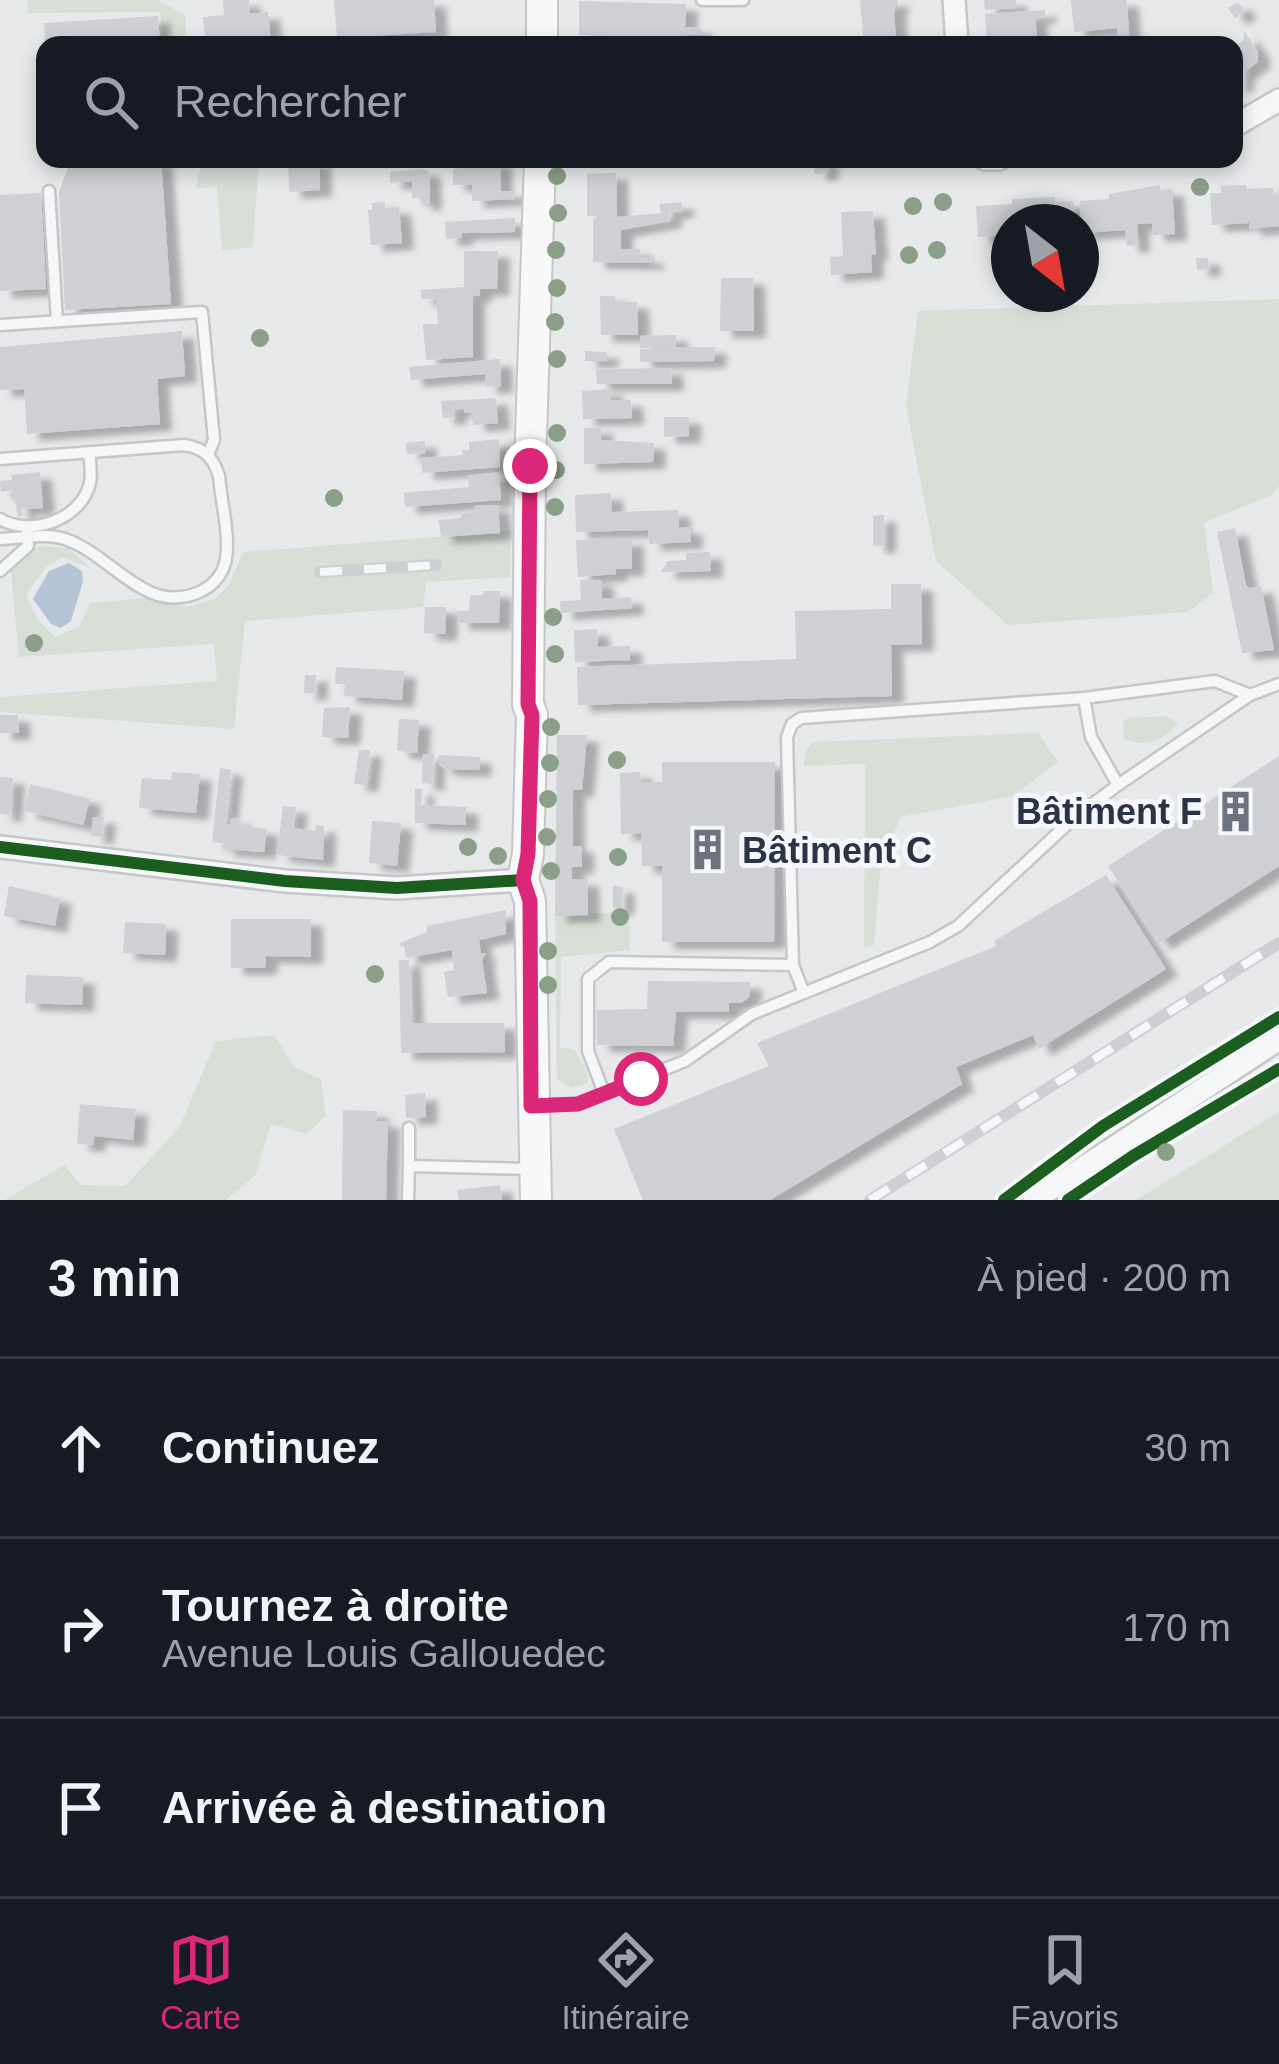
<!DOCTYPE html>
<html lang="fr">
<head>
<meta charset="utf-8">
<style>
  :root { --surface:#171b24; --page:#20242c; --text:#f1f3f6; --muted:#9ea1a6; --line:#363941; --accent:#db2777 }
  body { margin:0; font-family:Helvetica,sans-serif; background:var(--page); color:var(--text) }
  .compass { position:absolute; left:991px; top:204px; width:108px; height:108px; border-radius:50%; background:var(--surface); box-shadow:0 6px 18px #0003; rotate:149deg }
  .stop { position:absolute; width:36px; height:36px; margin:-27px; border:9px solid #db2777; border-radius:50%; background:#fff }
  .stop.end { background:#db2777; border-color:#fff; box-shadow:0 3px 12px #0008 }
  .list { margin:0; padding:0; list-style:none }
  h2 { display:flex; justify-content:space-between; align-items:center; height:156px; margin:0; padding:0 48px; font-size:51px }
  h2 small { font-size:39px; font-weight:400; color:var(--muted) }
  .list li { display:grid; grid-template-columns:78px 1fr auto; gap:36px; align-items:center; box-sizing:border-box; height:180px; padding:0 48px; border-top:3px solid var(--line) }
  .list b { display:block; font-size:45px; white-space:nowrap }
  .list p { margin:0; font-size:39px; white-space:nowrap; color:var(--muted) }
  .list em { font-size:39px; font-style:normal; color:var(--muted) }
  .icon { flex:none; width:66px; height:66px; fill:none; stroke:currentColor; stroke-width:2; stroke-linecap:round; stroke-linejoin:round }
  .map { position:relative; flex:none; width:1279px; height:1200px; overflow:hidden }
  .search { position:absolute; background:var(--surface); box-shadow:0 6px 18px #0003; left:36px; right:36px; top:36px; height:132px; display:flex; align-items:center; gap:30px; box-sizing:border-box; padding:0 42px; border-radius:24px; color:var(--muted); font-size:45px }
  .sheet { height:696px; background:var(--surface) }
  nav { display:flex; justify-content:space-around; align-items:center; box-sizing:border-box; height:168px; border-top:3px solid var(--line); background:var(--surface); font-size:33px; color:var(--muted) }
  nav a { display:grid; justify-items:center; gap:6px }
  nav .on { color:var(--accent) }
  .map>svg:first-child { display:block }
  .green { fill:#d6ded6 }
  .water { fill:#b4c4d5 }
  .building { fill:#ced0d3; filter:url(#shadow) }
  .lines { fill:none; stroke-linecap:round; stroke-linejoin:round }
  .lane-casing { stroke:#c4c6c8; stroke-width:15 }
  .street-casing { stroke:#c4c6c8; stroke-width:26 }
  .secondary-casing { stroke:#c4c6c8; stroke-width:34 }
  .lane { stroke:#f5f6f7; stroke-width:10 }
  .street { stroke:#f5f6f7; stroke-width:21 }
  .secondary { stroke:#f8f8f8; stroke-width:30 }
  .rail-casing { stroke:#cecfd2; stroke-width:12 }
  .rail { stroke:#f4f6f9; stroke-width:8; stroke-dasharray:22; stroke-linecap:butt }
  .cycleway-casing { stroke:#f4f6f9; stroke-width:20 }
  .cycleway { stroke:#1b5e20; stroke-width:12 }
  .tree { fill:#8a9e88 }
  .route { stroke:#db2777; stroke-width:15 }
  .labels { text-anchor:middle; stroke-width:10; stroke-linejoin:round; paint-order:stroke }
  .poi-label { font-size:36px; font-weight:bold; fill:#2b3445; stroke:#f4f6f9; text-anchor:end }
</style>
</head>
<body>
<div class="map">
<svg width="1279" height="1200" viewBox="0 0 1279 1200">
  <defs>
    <filter id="shadow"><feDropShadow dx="12" dy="7" stdDeviation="3" flood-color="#0004"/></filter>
  </defs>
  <rect width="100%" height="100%" fill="#e6e8ea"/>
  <!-- green -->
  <path class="green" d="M27,0H158L185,15L187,45H163L160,12L28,13Z
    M202,159H259L253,247L222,250L217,187L196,188Z
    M1279,299V486L1272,495L1204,522L1213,592L1188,612L1008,625L936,561L906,406L918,311Z
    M511,531L510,577L426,582L423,607L245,621L234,729L0,712V697L217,681L214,644L19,657L11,570L39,546L68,548L90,568L63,557L46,567L26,595L38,620L55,637L80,626L90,603L144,598L188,607L215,599L229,585L243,552Z
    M1166,716L1178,723C1163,741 1145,749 1124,738L1123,722L1128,718Z
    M1038,733L1058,762L1013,796L900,817L880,872L874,945L864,947L865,764L804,766L806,750L813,742Z
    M629,911L630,950L561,957L560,1047L575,1050L587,1072L588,1083L571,1088L557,1079L555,916Z
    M274,1035L294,1067L321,1079L326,1116L306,1134L271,1124L255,1176L225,1200H5L64,1165L81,1185L125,1186L179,1128L216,1041Z
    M1279,1112V1200H1136Z"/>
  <!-- water -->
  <path class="water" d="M69,563L82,571L83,581L71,621L61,628L51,624L33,599L49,571Z"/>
  <!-- building -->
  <path class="building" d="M223,0H249L250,14L268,12L271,44L206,45L203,17L224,15Z
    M334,0H434L436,32L337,38Z
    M860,0H897L898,6H894L896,43L864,45Z
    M984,0H1016V8L985,10Z
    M1071,0H1127L1129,34L1117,35V28L1074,32Z
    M579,1L686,4L685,27H700V34L678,36V45H649V38L610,41V36L579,35Z
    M1238,2L1245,12L1235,18L1228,8Z
    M1045,10V16L1035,17L1037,37L1025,38L1026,45H994V41H987L985,14Z
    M158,16L160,45H45L44,23Z
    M1244,31L1258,52V62L1240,75L1244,81L1234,87V47L1244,40Z
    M71,159H161L171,304L65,310L59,192Z
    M288,159H319L320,190L289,192Z
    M815,159H826L827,173L814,174Z
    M500,160L501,191H515V199L472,201V185H453V169L461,168L462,161Z
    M424,169L429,172L430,203L421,204L420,198H412V181L390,183V172Z
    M616,173L617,217L661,213L659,204L682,202V211L669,212L670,221L621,230V249H640V257H652V263L593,262V219L602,216H587V174Z
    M1160,185V190L1172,189L1175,234L1153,235L1152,223L1137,224L1138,245L1127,246L1125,230L1082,233L1080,201L1109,199V194Z
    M1246,185L1247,189L1273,188V195L1279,194V226L1250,229L1249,223L1212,225L1210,193H1221V186Z
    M41,193L46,289L0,291V195Z
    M1055,197V202L1073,201L1075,222H1009V235L978,237L976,206L1012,204V199Z
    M385,202V208L399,207L402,243L371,245L368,210H372V203Z
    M873,211L876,254L871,255L872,272L831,275L830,257L843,256L841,212Z
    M515,218V232L462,233L461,238L446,239L445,222Z
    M464,251H498L497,289H480V295L473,296V357L426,360L423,324H438L436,298L421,299V290L464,287Z
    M1196,258H1208L1209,269L1197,270Z
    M721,278H753L754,331H720Z
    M600,296H615V302H637L638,335H601Z
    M182,331L185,376L157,379L160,424L27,434L24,389L0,390V347Z
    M676,335V347L640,348V336Z
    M683,347H715L714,361L640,362V349Z
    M585,351L607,352L606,361H585Z
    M500,359L501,386L485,387V374L411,380L409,367Z
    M671,368L672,384H597L596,369Z
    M611,389V400H631L632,418L583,419L582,391Z
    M496,398L498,423L473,425L471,412L464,413V408L455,409V417L443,418L441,401Z
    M664,417H689V436L664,437Z
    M601,427V440L654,443L653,462L584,464V428Z
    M499,439L500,467L422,473L421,458L463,455L462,450H469V442Z
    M425,441V453L407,454L406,443Z
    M40,472L43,508L21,509L23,515L18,517L13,490L1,492L0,481L12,480L11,475Z
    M499,472L501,500L405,507L404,493L469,487L468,476Z
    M611,493L612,512L678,510L679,528L690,527L691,542L649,544L648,530L576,532L575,495Z
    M498,505L500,533L441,537L439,520L461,518V513L474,512L475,506Z
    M884,515V546H873V516Z
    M1235,528L1246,585L1249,588L1261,586L1274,650L1242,653L1217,532Z
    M632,539V569H616V574L578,577L576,540Z
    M710,552L711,571L661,572L668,561L686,560V553Z
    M580,580H602V599L631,597L632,608L561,613L560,601L581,600Z
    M891,584H921L922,644L891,645L892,696L578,705L577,667L796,659L795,611L891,609Z
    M484,591H500L499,623H457V611H469L470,595H483Z
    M425,607H446L445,634L424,633Z
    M597,629L598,647L630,646V660L575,662L574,630Z
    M336,667L404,671L402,700L344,696L345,684H335Z
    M305,675H316L315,694L304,693Z
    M350,707L348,738L322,737L324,708Z
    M0,715H18L19,733H0Z
    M399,719L419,720L417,753L397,751Z
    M557,735H587L582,790H573V846H582V867H572V879H587L588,915L555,916Z
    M359,750H370L366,785L354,784Z
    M423,754H434L432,784L422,783Z
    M439,755L480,757L479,770L445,769L439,765Z
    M1279,756V866L1159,943L1108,866Z
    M662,762H775L774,942H662V866H642L641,833L621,834L620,773L640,772L641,782H662Z
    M220,768L231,770L225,824L230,825L231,818L240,819L239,826L267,829L264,852L222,849L223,843L212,842Z
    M172,772L200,774L196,813L139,808L142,778L171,780Z
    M0,777L13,778L10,815L0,814Z
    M30,784L90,799L83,825L24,811Z
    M415,789H422L421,805L466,807V825L415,823Z
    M283,806L296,807L293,828L315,831L316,825L324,826L323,860L277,855Z
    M93,817H104L102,837L91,836Z
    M372,821L401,823L397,866L369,863Z
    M1106,875L1166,969L1039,1049L1033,1035L956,1067L962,1084L770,1200H643L614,1129L769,1066L757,1043L996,946L994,941Z
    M9,886L60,898L55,926L4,916Z
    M613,886L623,887L622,908H613Z
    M506,910V934L479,940L481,954L486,953L482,960L487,993L448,997L444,972L454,970L452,950L406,958L404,946L401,947L400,943L427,932V926Z
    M231,919H311V957L266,956L265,968H231Z
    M125,922L166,924L165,955L123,953Z
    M399,960H409L412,1023H504L505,1052L401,1053Z
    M26,975L83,977L82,1005L25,1003Z
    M648,981L750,982L749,997L741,1003H729V1012H676L673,1046L597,1045V1010L647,1009Z
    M425,1093L426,1117L406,1118L405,1095Z
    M80,1104L136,1109L133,1140L94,1136L93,1145L77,1144Z
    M343,1110L377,1111L376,1121H388L386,1200H342Z
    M500,1185L502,1200H459L457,1190Z"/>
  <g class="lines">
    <defs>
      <path id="lane" d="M702,0H743
        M325,162L329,159
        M49,191L57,321
        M0,325L202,312L214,440L208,455
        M0,459L184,445C204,448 213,457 219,476C221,501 230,535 226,559C220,592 180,605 152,593C121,580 97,550 65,539C45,533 21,538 0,539
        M0,519C31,537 81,520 90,483C92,474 90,461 89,452
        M0,571L28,546L27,532
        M1084,698L1091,737L1118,785
        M804,993L793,965L787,737L792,724L801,718L1084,698L1215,681L1250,695
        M604,1093L588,1051V979L609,962L793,965
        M537,1105L577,1104L685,1061L752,1014L930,942L958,926L1075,817L1118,785L1250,695L1279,684
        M409,1128V1166
        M408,1200L409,1166L531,1169"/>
      <path id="street" d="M954,0L957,45
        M1234,126L1279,100
        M985,159H999
        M0,847L285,881L397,888L523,880
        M1034,1200L1279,1039"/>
      <path id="secondary" d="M542,0V45
        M536,1200L530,901L523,880L528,854L532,715L528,704L530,466L540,159"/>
    </defs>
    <!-- lane casing -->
    <use href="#lane" class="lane-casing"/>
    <!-- street casing -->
    <use href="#street" class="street-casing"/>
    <!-- secondary casing -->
    <use href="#secondary" class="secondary-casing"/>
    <!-- lane -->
    <use href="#lane" class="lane"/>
    <!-- street -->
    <use href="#street" class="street"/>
    <!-- secondary -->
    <use href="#secondary" class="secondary"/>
    <defs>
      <path id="rail" d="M320,572L436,565
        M870,1200L1279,943"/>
    </defs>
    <!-- rail casing -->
    <use href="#rail" class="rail-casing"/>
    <!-- rail -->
    <use href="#rail" class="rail"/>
    <defs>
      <path id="cycleway" d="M0,847L285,881L397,888L523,880
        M1004,1200L1103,1126L1279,1017
        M1068,1200L1133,1156L1279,1069"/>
    </defs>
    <!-- cycleway casing -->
    <use href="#cycleway" class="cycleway-casing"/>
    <!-- cycleway -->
    <use href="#cycleway" class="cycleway"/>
  </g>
  <!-- trees -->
  <g class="tree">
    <circle cx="557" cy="176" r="9"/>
    <circle cx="1200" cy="187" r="9"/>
    <circle cx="943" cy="202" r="9"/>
    <circle cx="913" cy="206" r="9"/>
    <circle cx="558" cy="213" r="9"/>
    <circle cx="556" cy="250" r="9"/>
    <circle cx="937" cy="250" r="9"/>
    <circle cx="909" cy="255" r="9"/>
    <circle cx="557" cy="288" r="9"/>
    <circle cx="555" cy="322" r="9"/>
    <circle cx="260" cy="338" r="9"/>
    <circle cx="557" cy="359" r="9"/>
    <circle cx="557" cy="433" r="9"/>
    <circle cx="556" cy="470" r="9"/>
    <circle cx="334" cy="498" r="9"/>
    <circle cx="555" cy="507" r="9"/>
    <circle cx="553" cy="617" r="9"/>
    <circle cx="34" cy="643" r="9"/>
    <circle cx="555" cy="654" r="9"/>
    <circle cx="551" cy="727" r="9"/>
    <circle cx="617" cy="760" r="9"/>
    <circle cx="550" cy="763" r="9"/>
    <circle cx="548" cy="799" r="9"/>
    <circle cx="547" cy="837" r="9"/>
    <circle cx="468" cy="847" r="9"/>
    <circle cx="498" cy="856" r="9"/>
    <circle cx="618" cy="857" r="9"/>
    <circle cx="551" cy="871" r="9"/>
    <circle cx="620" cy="917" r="9"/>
    <circle cx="548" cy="951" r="9"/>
    <circle cx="375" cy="974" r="9"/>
    <circle cx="548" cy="985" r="9"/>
    <circle cx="1166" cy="1152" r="9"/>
  </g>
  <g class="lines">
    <!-- route -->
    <path class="route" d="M530,466L528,704L532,715L528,854L523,880L530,901L531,1106L578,1104L641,1079"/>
  </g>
  <!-- icons -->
  <defs>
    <symbol id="building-bare" viewBox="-9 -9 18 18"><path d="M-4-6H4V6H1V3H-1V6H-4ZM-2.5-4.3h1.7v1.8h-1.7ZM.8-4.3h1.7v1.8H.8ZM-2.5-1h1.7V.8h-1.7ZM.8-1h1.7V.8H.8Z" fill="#6c737f" stroke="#f4f6f9" stroke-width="2.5" paint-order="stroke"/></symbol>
  </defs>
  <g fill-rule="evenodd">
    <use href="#building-bare" x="1206" y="782" width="59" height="59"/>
    <use href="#building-bare" x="678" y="820" width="59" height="59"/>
  </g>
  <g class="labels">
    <!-- poi labels -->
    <g class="poi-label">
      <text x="1202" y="824">Bâtiment F</text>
      <text x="742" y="863" text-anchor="start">Bâtiment C</text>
    </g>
  </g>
</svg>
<svg class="compass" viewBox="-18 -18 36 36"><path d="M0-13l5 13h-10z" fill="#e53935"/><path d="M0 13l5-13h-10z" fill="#9ea1a6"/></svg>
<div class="stop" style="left:641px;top:1079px"></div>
<div class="stop end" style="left:530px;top:466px"></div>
<div class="search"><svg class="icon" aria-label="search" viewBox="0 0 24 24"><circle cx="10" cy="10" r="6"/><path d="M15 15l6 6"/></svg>Rechercher</div>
</div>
<section class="sheet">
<h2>3 min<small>À pied · 200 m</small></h2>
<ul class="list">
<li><svg class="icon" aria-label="ahead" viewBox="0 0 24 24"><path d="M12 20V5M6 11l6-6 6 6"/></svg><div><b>Continuez</b></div><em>30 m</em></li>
<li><svg class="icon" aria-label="right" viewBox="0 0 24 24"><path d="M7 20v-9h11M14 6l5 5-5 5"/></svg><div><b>Tournez à droite</b><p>Avenue Louis Gallouedec</p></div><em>170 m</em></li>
<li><svg class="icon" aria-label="arrive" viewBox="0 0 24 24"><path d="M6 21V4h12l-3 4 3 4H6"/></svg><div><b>Arrivée à destination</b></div></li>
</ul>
</section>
<nav>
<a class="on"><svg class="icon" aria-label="map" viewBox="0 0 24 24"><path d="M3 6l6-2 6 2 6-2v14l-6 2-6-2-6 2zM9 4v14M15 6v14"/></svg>Carte</a>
<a><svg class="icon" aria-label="directions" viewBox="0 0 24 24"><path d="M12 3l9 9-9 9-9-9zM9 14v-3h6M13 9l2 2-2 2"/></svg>Itinéraire</a>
<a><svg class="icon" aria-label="saved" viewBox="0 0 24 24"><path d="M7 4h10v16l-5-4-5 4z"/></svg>Favoris</a>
</nav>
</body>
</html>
